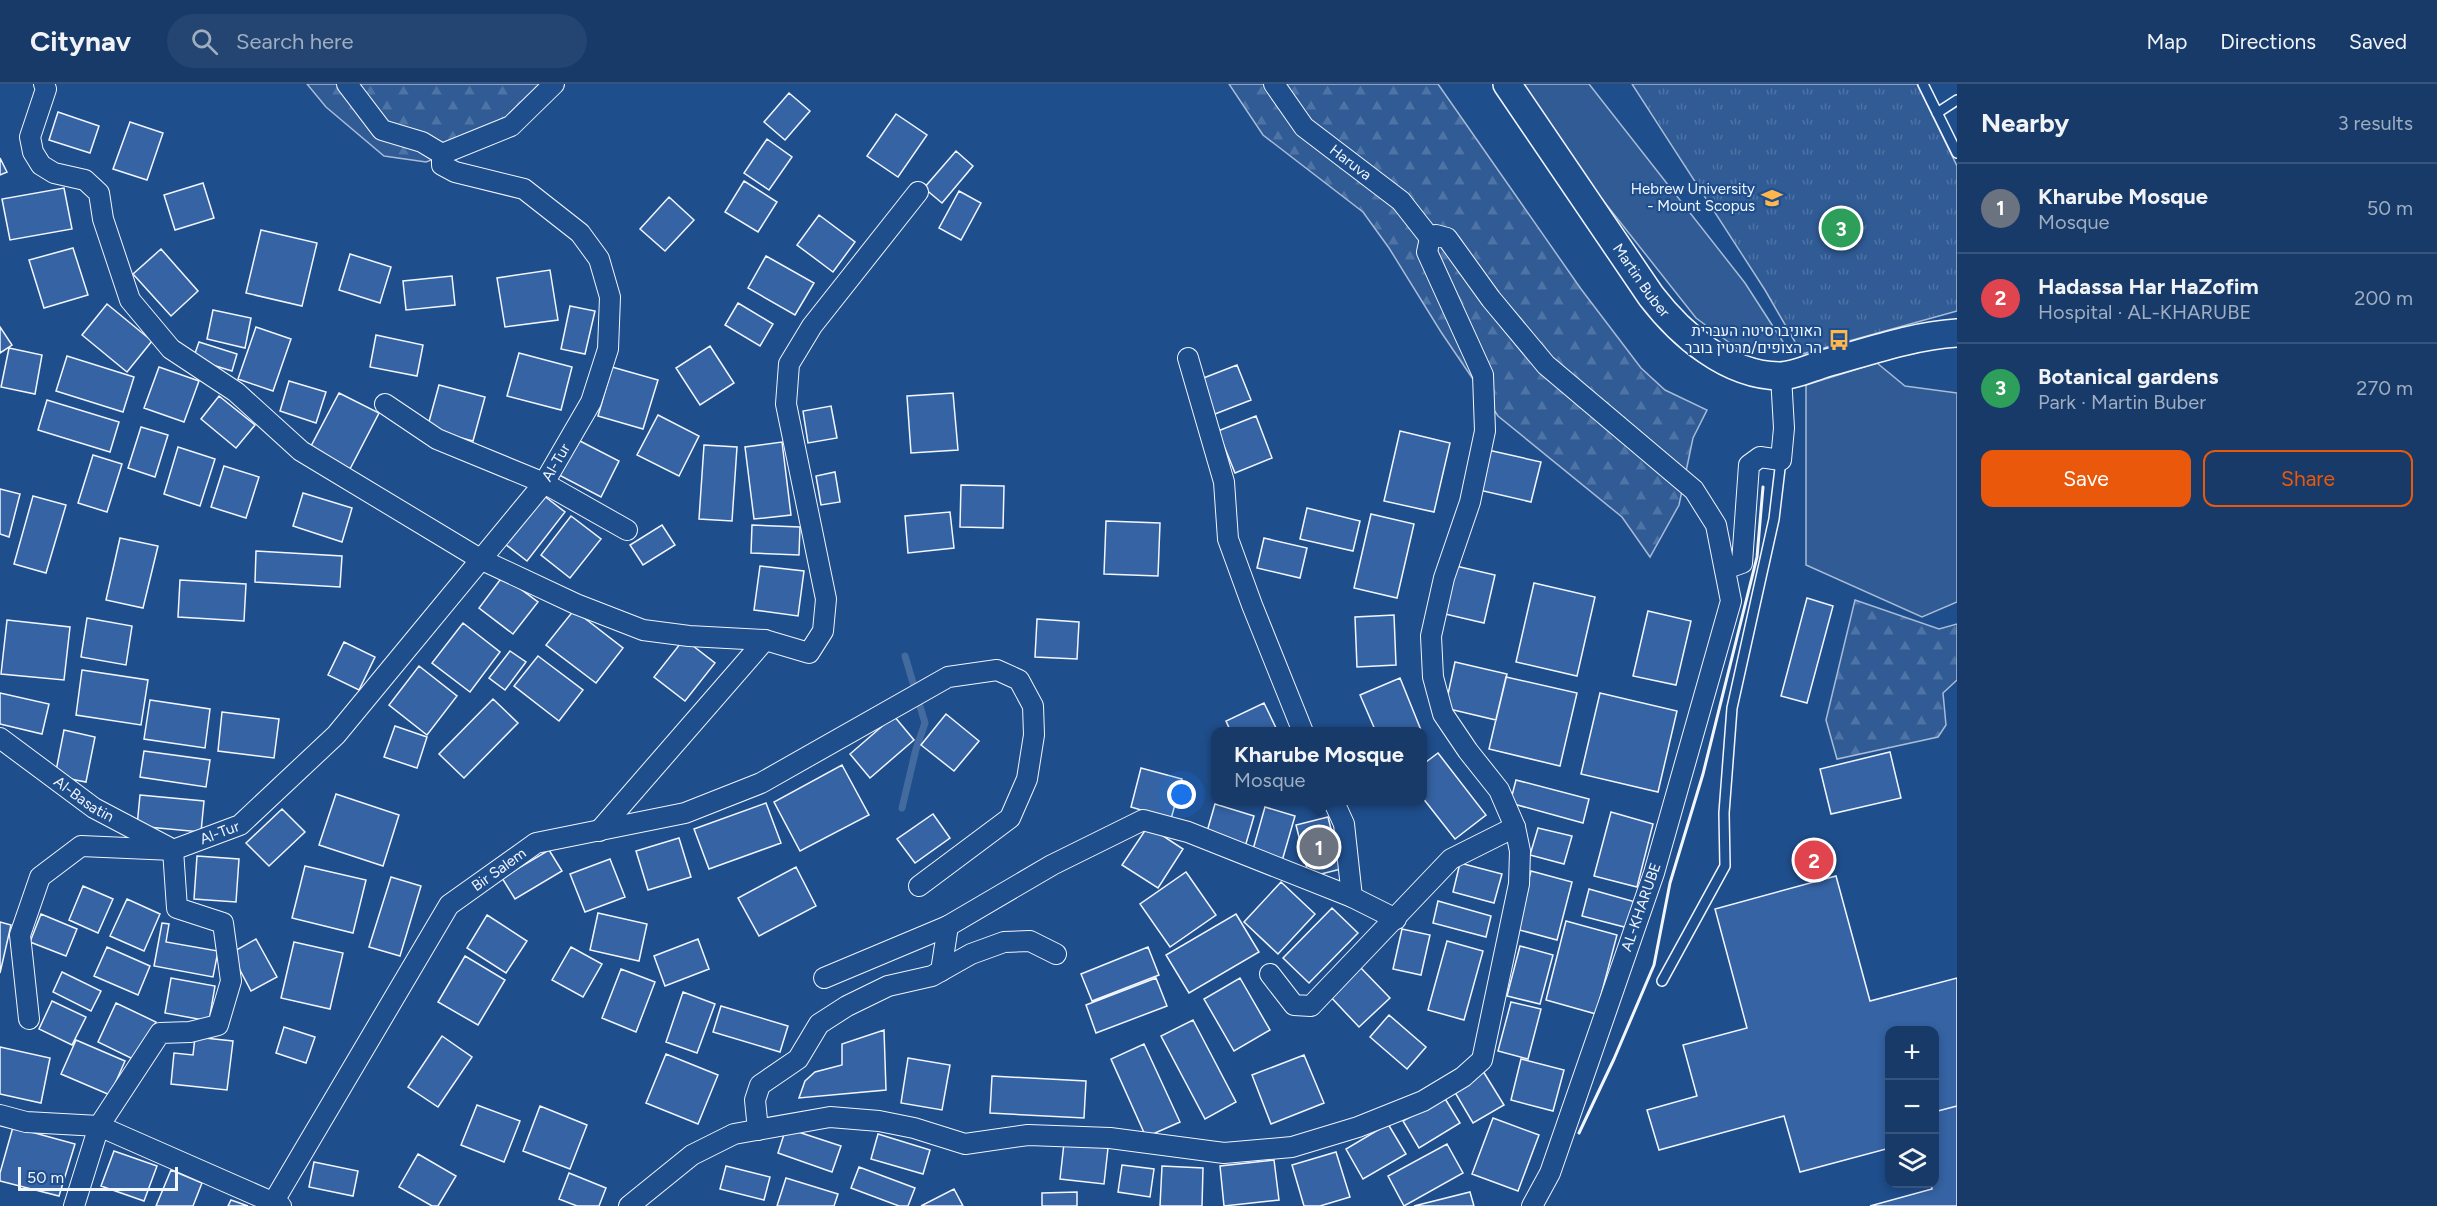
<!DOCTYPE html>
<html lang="en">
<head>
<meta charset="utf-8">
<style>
  :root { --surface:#173a69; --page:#244571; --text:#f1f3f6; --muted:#9eadc0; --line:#36547d; --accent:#ea580c }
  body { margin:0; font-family:Figtree,Heebo,sans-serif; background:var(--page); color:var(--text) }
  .controls { position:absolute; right:18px; bottom:18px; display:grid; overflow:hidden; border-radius:12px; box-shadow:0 3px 9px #0003 }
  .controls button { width:54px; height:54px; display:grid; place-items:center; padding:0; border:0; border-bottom:2px solid var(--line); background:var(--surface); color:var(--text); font:30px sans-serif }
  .scale { position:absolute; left:18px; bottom:15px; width:160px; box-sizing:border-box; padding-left:6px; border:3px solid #f2f6ff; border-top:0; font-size:16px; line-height:21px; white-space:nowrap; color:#f2f6ff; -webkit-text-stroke:4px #1f4e8c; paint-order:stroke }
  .you { position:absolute; left:1182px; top:711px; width:21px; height:21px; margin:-15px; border:4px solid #fff; border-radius:50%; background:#1a73e8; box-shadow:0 0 0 9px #1a73e833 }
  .badge { display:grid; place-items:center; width:39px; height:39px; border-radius:50%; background:var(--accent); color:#fff; font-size:20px; font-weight:700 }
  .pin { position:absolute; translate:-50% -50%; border:3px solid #fff; box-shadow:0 2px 6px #0006 }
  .popup { position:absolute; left:1211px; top:643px; width:216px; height:78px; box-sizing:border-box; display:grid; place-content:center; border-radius:12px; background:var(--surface); filter:drop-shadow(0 2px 4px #0005); font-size:20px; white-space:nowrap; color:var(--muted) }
  .popup b { font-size:22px; color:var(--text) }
  .popup::after { content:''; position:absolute; left:50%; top:100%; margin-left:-12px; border:12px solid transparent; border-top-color:var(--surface) }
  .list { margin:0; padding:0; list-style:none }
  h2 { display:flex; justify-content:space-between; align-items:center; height:78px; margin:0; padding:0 24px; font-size:26px }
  h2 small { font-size:20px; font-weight:400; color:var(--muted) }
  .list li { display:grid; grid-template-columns:39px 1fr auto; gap:18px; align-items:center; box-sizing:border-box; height:90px; padding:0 24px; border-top:2px solid var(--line) }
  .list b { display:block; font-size:22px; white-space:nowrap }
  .list p { margin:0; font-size:20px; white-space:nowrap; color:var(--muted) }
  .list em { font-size:20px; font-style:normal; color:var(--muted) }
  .actions { display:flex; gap:12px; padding:18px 24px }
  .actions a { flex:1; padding:14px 0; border:2px solid var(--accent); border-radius:12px; text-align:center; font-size:21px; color:var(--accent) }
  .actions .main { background:var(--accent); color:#fff }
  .icon { flex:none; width:33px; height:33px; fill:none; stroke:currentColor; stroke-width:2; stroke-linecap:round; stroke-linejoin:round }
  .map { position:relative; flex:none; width:1957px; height:1122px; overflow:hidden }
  header { display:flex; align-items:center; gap:36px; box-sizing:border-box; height:84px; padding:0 30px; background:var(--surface); border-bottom:2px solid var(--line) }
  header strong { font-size:28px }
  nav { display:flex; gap:33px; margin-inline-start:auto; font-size:21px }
  .search { width:420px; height:54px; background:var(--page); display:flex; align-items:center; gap:15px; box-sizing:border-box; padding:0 21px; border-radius:33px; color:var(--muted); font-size:22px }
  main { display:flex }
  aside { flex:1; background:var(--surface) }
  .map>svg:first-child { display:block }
  .grass { fill:url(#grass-tufts); stroke:#a8bbd7; stroke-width:1.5 }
  .forest { fill:url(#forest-firs); stroke:#a8bbd7; stroke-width:1.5 }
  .pitch { fill:#305b95; stroke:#a8bbd7; stroke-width:1.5 }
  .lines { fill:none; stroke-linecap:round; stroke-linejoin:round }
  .stream { stroke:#446ba0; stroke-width:7 }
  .building { fill:#3563a3; stroke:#f2f6ff; stroke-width:1.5 }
  .lane-casing { stroke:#f2f6ff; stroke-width:12 }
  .street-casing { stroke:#f2f6ff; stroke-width:22 }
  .secondary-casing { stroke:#f2f6ff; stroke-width:30 }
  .lane { stroke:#1f4e8c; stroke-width:9 }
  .street { stroke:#1f4e8c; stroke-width:20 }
  .secondary { stroke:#1f4e8c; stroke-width:27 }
  .wall { stroke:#f2f6ff; stroke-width:3 }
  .labels { text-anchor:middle; stroke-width:4.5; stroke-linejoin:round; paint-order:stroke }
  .street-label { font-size:15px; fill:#f2f6ff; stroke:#1f4e8c }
  .poi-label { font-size:15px; fill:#f2f6ff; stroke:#1f4e8c; text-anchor:end }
</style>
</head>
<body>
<header>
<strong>Citynav</strong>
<div class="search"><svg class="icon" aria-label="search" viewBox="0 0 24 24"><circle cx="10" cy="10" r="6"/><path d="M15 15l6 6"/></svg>Search here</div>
<nav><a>Map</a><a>Directions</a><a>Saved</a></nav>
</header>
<main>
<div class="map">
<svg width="1957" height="1122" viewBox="0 0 1957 1122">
  <defs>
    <pattern id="grass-tufts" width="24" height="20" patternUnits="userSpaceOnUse" patternTransform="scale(1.5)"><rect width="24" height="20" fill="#305b95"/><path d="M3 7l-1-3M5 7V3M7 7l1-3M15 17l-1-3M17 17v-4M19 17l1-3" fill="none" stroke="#4e73a5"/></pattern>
    <pattern id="forest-firs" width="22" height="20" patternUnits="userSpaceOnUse" patternTransform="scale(1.5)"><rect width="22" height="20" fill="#305b95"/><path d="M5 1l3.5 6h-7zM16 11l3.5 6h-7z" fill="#4e73a5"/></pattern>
  </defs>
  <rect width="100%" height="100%" fill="#1f4e8c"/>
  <!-- grass -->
  <path class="grass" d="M1632,0H1917L1957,82V227L1802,270L1765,206Z"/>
  <!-- forest -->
  <path class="forest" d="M307,0H540L522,25L471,62L426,78L384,72L326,23Z
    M1229,0H1438L1581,205L1641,284L1665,306L1707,326L1693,354L1679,421L1650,473L1622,433L1498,332L1441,248L1389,164L1363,128L1263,51Z
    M1855,516L1939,545L1957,540V596L1943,609L1946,641L1938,653L1837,675L1826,636Z"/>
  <!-- pitch -->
  <path class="pitch" d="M1511,0H1589L1745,199L1785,261L1742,268L1696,234Z
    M1877,279L1905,302L1957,309V518L1922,533L1806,481V301Z"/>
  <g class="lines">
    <!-- stream -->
    <path class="stream" d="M902,724L916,665L925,639L905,572"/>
  </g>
  <!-- building -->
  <path class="building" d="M789,9L810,27L785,56L764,38Z
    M58,28L99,42L90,69L49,56Z
    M896,30L927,51L898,93L867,72Z
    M130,38L163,49L147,96L113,85Z
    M767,55L792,73L769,106L744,89Z
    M956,67L973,82L942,119L924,104Z
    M0,74L7,88L0,91Z
    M744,97L777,118L758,148L725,128Z
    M203,99L214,134L175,146L164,111Z
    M64,104L72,145L10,156L2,115Z
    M959,107L981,119L961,156L939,144Z
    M669,113L694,136L665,167L640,145Z
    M819,131L855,158L833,188L797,161Z
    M261,146L317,159L302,222L246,209Z
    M73,164L88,211L44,224L29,176Z
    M161,165L198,207L171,232L133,190Z
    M350,170L391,183L380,219L339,206Z
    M766,172L814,199L795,231L748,204Z
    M550,186L558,236L505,243L497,194Z
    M452,192L455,221L406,226L403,197Z
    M738,219L773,240L760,262L725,241Z
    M107,220L152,257L127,288L82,251Z
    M570,222L595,227L585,270L561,265Z
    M213,226L251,234L245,264L207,255Z
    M0,243L12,261L0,269Z
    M256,243L291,255L273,307L238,295Z
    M376,251L423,261L417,292L370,283Z
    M199,258L237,270L232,287L193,275Z
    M710,262L734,299L700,321L676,284Z
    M9,264L42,271L35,310L1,303Z
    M519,269L572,283L561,326L507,312Z
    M67,272L134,293L123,328L56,307Z
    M1237,281L1251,316L1215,330L1201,295Z
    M159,283L199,297L184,338L144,324Z
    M612,283L658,296L643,345L598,332Z
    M289,297L326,308L316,339L280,327Z
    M439,301L485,313L473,357L427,345Z
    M339,309L379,329L350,385L310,364Z
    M953,309L958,366L911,369L907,312Z
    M219,312L255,341L236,364L201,335Z
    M47,316L119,338L110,368L38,346Z
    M831,322L837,354L808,359L803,327Z
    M658,331L699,352L679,392L637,371Z
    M1256,332L1272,374L1235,389L1218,347Z
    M141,343L168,351L155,393L128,384Z
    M1400,347L1450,359L1434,428L1384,417Z
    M578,356L619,377L601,413L559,391Z
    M782,358L791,431L754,435L745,363Z
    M704,361L737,363L732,437L699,435Z
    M178,363L215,375L200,422L164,410Z
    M1488,366L1541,378L1531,418L1479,406Z
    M93,371L122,380L107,428L78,419Z
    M224,382L259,393L246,434L211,423Z
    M835,388L840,418L821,421L816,392Z
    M961,401L1004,402L1003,444L960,443Z
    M0,405L20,410L9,453L0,450Z
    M303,409L352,424L342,458L293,442Z
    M543,411L565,428L527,477L505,460Z
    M33,412L66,421L46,489L14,480Z
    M1307,424L1360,437L1353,467L1300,455Z
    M950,428L954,464L908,469L905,432Z
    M1371,430L1414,440L1397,514L1354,504Z
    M571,432L601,455L570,494L541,471Z
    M1106,437L1160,439L1158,492L1104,490Z
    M662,441L675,461L643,481L630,461Z
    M752,441L800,443L799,471L751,469Z
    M120,454L158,462L143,524L106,516Z
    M1264,454L1307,464L1300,494L1257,484Z
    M256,467L342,472L340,503L255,498Z
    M760,482L804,487L798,532L754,526Z
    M1456,482L1495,491L1484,539L1445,530Z
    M503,492L538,518L513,550L479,524Z
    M180,496L246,500L244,537L178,533Z
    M1534,499L1595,513L1577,592L1516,578Z
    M1807,514L1833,522L1807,619L1781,612Z
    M574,526L623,564L596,599L546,561Z
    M1648,527L1691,537L1676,601L1633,592Z
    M1394,531L1396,581L1357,583L1355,533Z
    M87,534L132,542L126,581L81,573Z
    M1037,535L1079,538L1077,575L1035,573Z
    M7,536L70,543L64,596L1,590Z
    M463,539L500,568L470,608L432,579Z
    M684,555L715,579L685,617L654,593Z
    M344,558L375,573L359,606L328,591Z
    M510,567L526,578L505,606L489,594Z
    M538,572L583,606L559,637L514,602Z
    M1455,578L1507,590L1496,636L1445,624Z
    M419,582L457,612L427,651L389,621Z
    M82,586L148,596L141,641L76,631Z
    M1506,593L1577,609L1560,682L1489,665Z
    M1400,594L1421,646L1376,648L1360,611Z
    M0,609L49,620L42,650L0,640Z
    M1600,609L1677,627L1658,708L1581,690Z
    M493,615L518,639L464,694L439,670Z
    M150,616L210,625L205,664L144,655Z
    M1264,619L1278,648H1231L1226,637Z
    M222,628L279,635L274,674L218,667Z
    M946,630L979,657L954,687L921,661Z
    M894,632L914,656L870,694L850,670Z
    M395,642L427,653L417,684L384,673Z
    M64,646L95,653L86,698L55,692Z
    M144,667L210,676L206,703L140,693Z
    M1890,668L1901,714L1831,730L1820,685Z
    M1438,669L1486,731L1455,755L1422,713V681Z
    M842,681L869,731L800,767L774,718Z
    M1141,684L1182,695L1171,735L1131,723Z
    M1516,696L1589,715L1583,739L1510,719Z
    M336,710L399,731L383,782L319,761Z
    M140,711L204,717L201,748L137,742Z
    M766,719L781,759L709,785L694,745Z
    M1215,720L1254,732L1245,763L1206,751Z
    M1265,723L1295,732L1282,777L1252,769Z
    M282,725L305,748L269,782L246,759Z
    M1611,728L1653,740L1637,803L1594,792Z
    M933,730L950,754L915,779L897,755Z
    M1328,733L1341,785L1309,793L1296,741Z
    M1148,742L1183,765L1158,804L1122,781Z
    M1538,744L1572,752L1564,780L1530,771Z
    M679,754L691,793L648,806L636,767Z
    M549,766L562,787L515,815L502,794Z
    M197,772L239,775L236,818L194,815Z
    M610,775L625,813L585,828L570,790Z
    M1460,779L1502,790L1494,819L1453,808Z
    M305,782L366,796L353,849L292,834Z
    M796,783L816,822L759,852L738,814Z
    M1531,787L1572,798L1557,856L1516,845Z
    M1186,788L1216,831L1170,863L1140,820Z
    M1836,792L1870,917L1957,894V1022L1934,1028V946H1890V1064L1800,1088L1784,1032L1659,1066L1647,1026L1697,1012L1683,961L1747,944L1715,825Z
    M391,793L421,802L400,872L369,863Z
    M1281,798L1315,830L1278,870L1244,838Z
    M83,802L113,815L98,849L69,836Z
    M1589,805L1639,819L1632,845L1582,832Z
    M127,815L160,830L144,867L110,852Z
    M1438,817L1491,832L1486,853L1433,839Z
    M1332,824L1358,849L1309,899L1283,874Z
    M598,829L647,840L639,877L590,866Z
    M41,830L77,845L66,872L30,858Z
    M1236,830L1259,868L1189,909L1166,871Z
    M487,831L527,857L506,889L467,864Z
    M1566,837L1617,851L1596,930L1546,916Z
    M0,838L11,841L0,889Z
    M162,839L169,840L166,858L218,867L213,893L154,882Z
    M1402,845L1430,851L1421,891L1393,885Z
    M256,855L277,893L251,907L231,869Z
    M698,855L709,885L665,902L654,872Z
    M1447,857L1483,867L1464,936L1428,926Z
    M294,858L343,869L330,925L281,914Z
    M1520,862L1553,871L1540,920L1507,912Z
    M107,863L150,882L138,911L94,892Z
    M571,863L602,880L583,913L552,896Z
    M1148,863L1159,891L1092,917L1081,890Z
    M465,872L505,896L478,941L438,918Z
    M1359,882L1390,914L1359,943L1328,910Z
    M621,885L655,898L636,948L602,934Z
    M62,888L101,907L91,927L53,908Z
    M171,894L215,902L209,937L165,929Z
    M1156,894L1167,922L1096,949L1086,921Z
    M1240,894L1270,946L1234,967L1204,915Z
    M683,908L715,920L697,969L666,958Z
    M52,917L86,933L72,961L39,945Z
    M1511,918L1541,925L1528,975L1498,967Z
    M116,919L156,938L137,977L98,958Z
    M721,922L788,942L780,968L713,948Z
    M1389,931L1426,963L1407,985L1370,953Z
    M1193,936L1236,1018L1205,1035L1161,952Z
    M284,943L315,953L306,979L276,969Z
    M884,946L886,1006L799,1014L805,997L815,988L842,981V960Z
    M442,952L472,973L438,1023L408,1003Z
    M195,953L233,957L227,1006L171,1000L174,969L193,971Z
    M76,956L125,977L110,1011L61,990Z
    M1144,960L1180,1038L1146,1053L1111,975Z
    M0,963L50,974L41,1019L0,1010Z
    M666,970L718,991L698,1040L646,1019Z
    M1304,971L1324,1019L1271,1040L1252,991Z
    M908,974L950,981L942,1026L901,1019Z
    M1521,975L1564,986L1553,1027L1511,1016Z
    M1483,987L1504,1021L1473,1039L1453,1005Z
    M992,992L1086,997L1084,1034L990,1029Z
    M1444,1013L1460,1039L1419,1064L1403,1037Z
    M477,1021L520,1037L504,1078L461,1061Z
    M540,1022L587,1041L570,1085L523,1067Z
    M1957,1022V1122H1870L1932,1105L1931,1100H1934V1028Z
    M1493,1034L1539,1051L1518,1107L1472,1090Z
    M1388,1040L1406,1070L1363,1095L1346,1065Z
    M13,1043L75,1060L59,1112L0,1097V1089Z
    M786,1044L841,1062L832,1088L778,1069Z
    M878,1050L930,1066L923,1090L871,1075Z
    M1064,1059L1108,1064L1104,1100L1060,1095Z
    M1447,1060L1463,1089L1404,1122L1388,1092Z
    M114,1067L157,1082L144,1117L101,1102Z
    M1336,1068L1350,1113L1320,1122H1304L1292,1081Z
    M418,1070L456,1092L438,1122H432L399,1103Z
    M1274,1076L1279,1116L1224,1122L1220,1082Z
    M314,1078L358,1087L353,1112L309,1103Z
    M1122,1081L1154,1085L1150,1113L1118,1108Z
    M726,1082L770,1093L764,1116L720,1105Z
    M1162,1082L1203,1084L1202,1122H1160Z
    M859,1083L915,1104L908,1122H899L851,1104Z
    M171,1086L202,1099L193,1122H156Z
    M569,1089L606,1104L599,1122H577L559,1115Z
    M786,1094L838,1110L834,1122H777Z
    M954,1105L963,1122H921Z
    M1077,1108V1122H1042V1109Z
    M1470,1108L1474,1122H1414Z
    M231,1116L248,1122H228Z"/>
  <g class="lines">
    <defs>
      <path id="lane" d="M1923,0L1957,69
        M1937,29L1957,16
        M1662,897L1725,782L1724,729L1732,624L1774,435L1781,376"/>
      <g id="street">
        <path d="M44,0L46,5L30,53L33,68L41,81L54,89L85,96L99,109L103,135L130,216L171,265L236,308L301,367L480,475L576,520L643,546L689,552L765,556"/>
        <path d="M347,0L382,46L422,58L442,70"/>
        <path id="s1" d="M1274,0L1304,43L1401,117L1430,154"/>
        <path d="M1188,274L1224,398L1228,455L1252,521L1303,648"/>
        <path d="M385,320L437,355L544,399L627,446"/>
        <path d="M1725,485L1742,479L1749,381L1760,373L1781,376L1784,344L1781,292"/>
        <path id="s2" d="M0,654L94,724L168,763"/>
        <path d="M1333,716L1344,740L1352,813L1396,835"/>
        <path d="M599,747L765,556L809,569L823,547L826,515L786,320L789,280L812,242L918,108"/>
        <path d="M941,887L948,842L1052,781L1143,736L1188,748L1352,813"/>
        <path d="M1270,890L1294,921L1311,922L1451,775L1515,743"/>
        <path d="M824,894L948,842"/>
        <path id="s3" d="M29,935L20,851L40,793L81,762L173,766L240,741L336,651L544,399L591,318L608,265L610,213L599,175L580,149L524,105L455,88L442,81V70L511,42L554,0"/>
        <path d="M0,1031L26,1038L99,1042L160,949L190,948L218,941L231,897L223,839L177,824L173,766"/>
        <path d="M758,1046L755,1016L760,1001L798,975L819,940L847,922L888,902L932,892L971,870L1004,858L1030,857L1056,870"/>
        <path id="s4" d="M274,1117L449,821L536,759L685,729L761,699L948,593L997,586L1019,596L1033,622L1034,651L1027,695L1010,734L919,802"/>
        <path d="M74,1122L99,1042L281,1122"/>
        <path d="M629,1122L692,1071L734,1050L830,1033L879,1037L914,1044L965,1060L1028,1051L1110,1054L1224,1069L1292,1063L1358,1043L1423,1017L1463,993L1482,976L1519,800L1520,767L1515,743L1499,706L1468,667L1443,630L1433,593L1431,552L1444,494L1470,418L1485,347L1483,291L1427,168L1430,154L1436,151L1447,154L1491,215L1546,281L1694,406L1716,441L1731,517L1654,789L1550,1089L1532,1122"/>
      </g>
      <g id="secondary">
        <path id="s5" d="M1507,0L1651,212C1681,251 1727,291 1779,292C1793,292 1810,284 1823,280C1867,268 1911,252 1957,249"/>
      </g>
    </defs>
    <!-- lane casing -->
    <use href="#lane" class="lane-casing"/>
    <!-- street casing -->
    <use href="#street" class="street-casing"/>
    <!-- secondary casing -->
    <use href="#secondary" class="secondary-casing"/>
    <!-- lane -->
    <use href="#lane" class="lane"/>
    <!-- street -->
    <use href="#street" class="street"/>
    <!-- secondary -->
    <use href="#secondary" class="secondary"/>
    <!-- wall -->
    <path class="wall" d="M1579,1049L1614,975L1654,881L1670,799L1703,690L1757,473L1763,403"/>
  </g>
  <!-- icons -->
  <defs>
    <symbol id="university-bare" viewBox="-9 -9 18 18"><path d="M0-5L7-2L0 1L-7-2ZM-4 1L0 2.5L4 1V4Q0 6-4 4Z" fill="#ffb74d" stroke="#1f4e8c" stroke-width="2.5" paint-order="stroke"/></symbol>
    <symbol id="bus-bare" viewBox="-9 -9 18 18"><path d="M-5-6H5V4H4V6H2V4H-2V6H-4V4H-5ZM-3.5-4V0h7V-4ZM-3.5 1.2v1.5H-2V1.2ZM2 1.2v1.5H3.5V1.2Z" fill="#ffb74d" stroke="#1f4e8c" stroke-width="2.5" paint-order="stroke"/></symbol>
  </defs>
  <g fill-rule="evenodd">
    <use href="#university-bare" x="1757" y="99" width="30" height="30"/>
    <use href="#bus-bare" x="1824" y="241" width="30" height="30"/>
  </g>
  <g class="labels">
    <!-- street labels -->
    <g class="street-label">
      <text dy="5" stroke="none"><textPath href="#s1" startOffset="111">Haruva</textPath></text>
      <text dy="5" stroke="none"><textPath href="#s5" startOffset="238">Martin Buber</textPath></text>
      <text dy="5" stroke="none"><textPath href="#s3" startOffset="843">Al-Tur</textPath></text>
      <text dy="5" stroke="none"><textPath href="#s2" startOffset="104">Al-Basatin</textPath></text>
      <text dy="5" stroke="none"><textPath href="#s3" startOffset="339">Al-Tur</textPath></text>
      <text dy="5" stroke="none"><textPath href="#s4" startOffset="405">Bir Salem</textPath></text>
      <text transform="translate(1641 823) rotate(-71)" y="5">AL-KHARUBE</text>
    </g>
    <!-- poi labels -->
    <g class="poi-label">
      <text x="1755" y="110">Hebrew University<tspan x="1755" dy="17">- Mount Scopus</tspan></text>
      <text x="1822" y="252">האוניברסיטה העברית<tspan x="1822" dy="17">הר הצופים/מרטין בובר</tspan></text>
    </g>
  </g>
</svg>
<div class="controls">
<button>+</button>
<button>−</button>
<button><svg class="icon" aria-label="layers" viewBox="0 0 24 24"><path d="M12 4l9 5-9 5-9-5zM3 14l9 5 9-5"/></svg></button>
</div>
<div class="scale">50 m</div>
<div class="you"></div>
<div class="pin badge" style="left:1319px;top:763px;background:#6b7280">1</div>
<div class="popup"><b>Kharube Mosque</b>Mosque</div>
<div class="pin badge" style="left:1814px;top:776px;background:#e0444e">2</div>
<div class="pin badge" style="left:1841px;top:144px;background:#2e9e5b">3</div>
</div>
<aside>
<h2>Nearby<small>3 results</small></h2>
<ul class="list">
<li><span class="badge" style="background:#6b7280">1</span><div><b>Kharube Mosque</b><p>Mosque</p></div><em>50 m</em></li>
<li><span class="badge" style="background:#e0444e">2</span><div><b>Hadassa Har HaZofim</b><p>Hospital · AL-KHARUBE</p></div><em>200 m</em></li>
<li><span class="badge" style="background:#2e9e5b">3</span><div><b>Botanical gardens</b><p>Park · Martin Buber</p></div><em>270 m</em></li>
</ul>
<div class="actions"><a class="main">Save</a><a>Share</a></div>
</aside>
</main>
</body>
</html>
